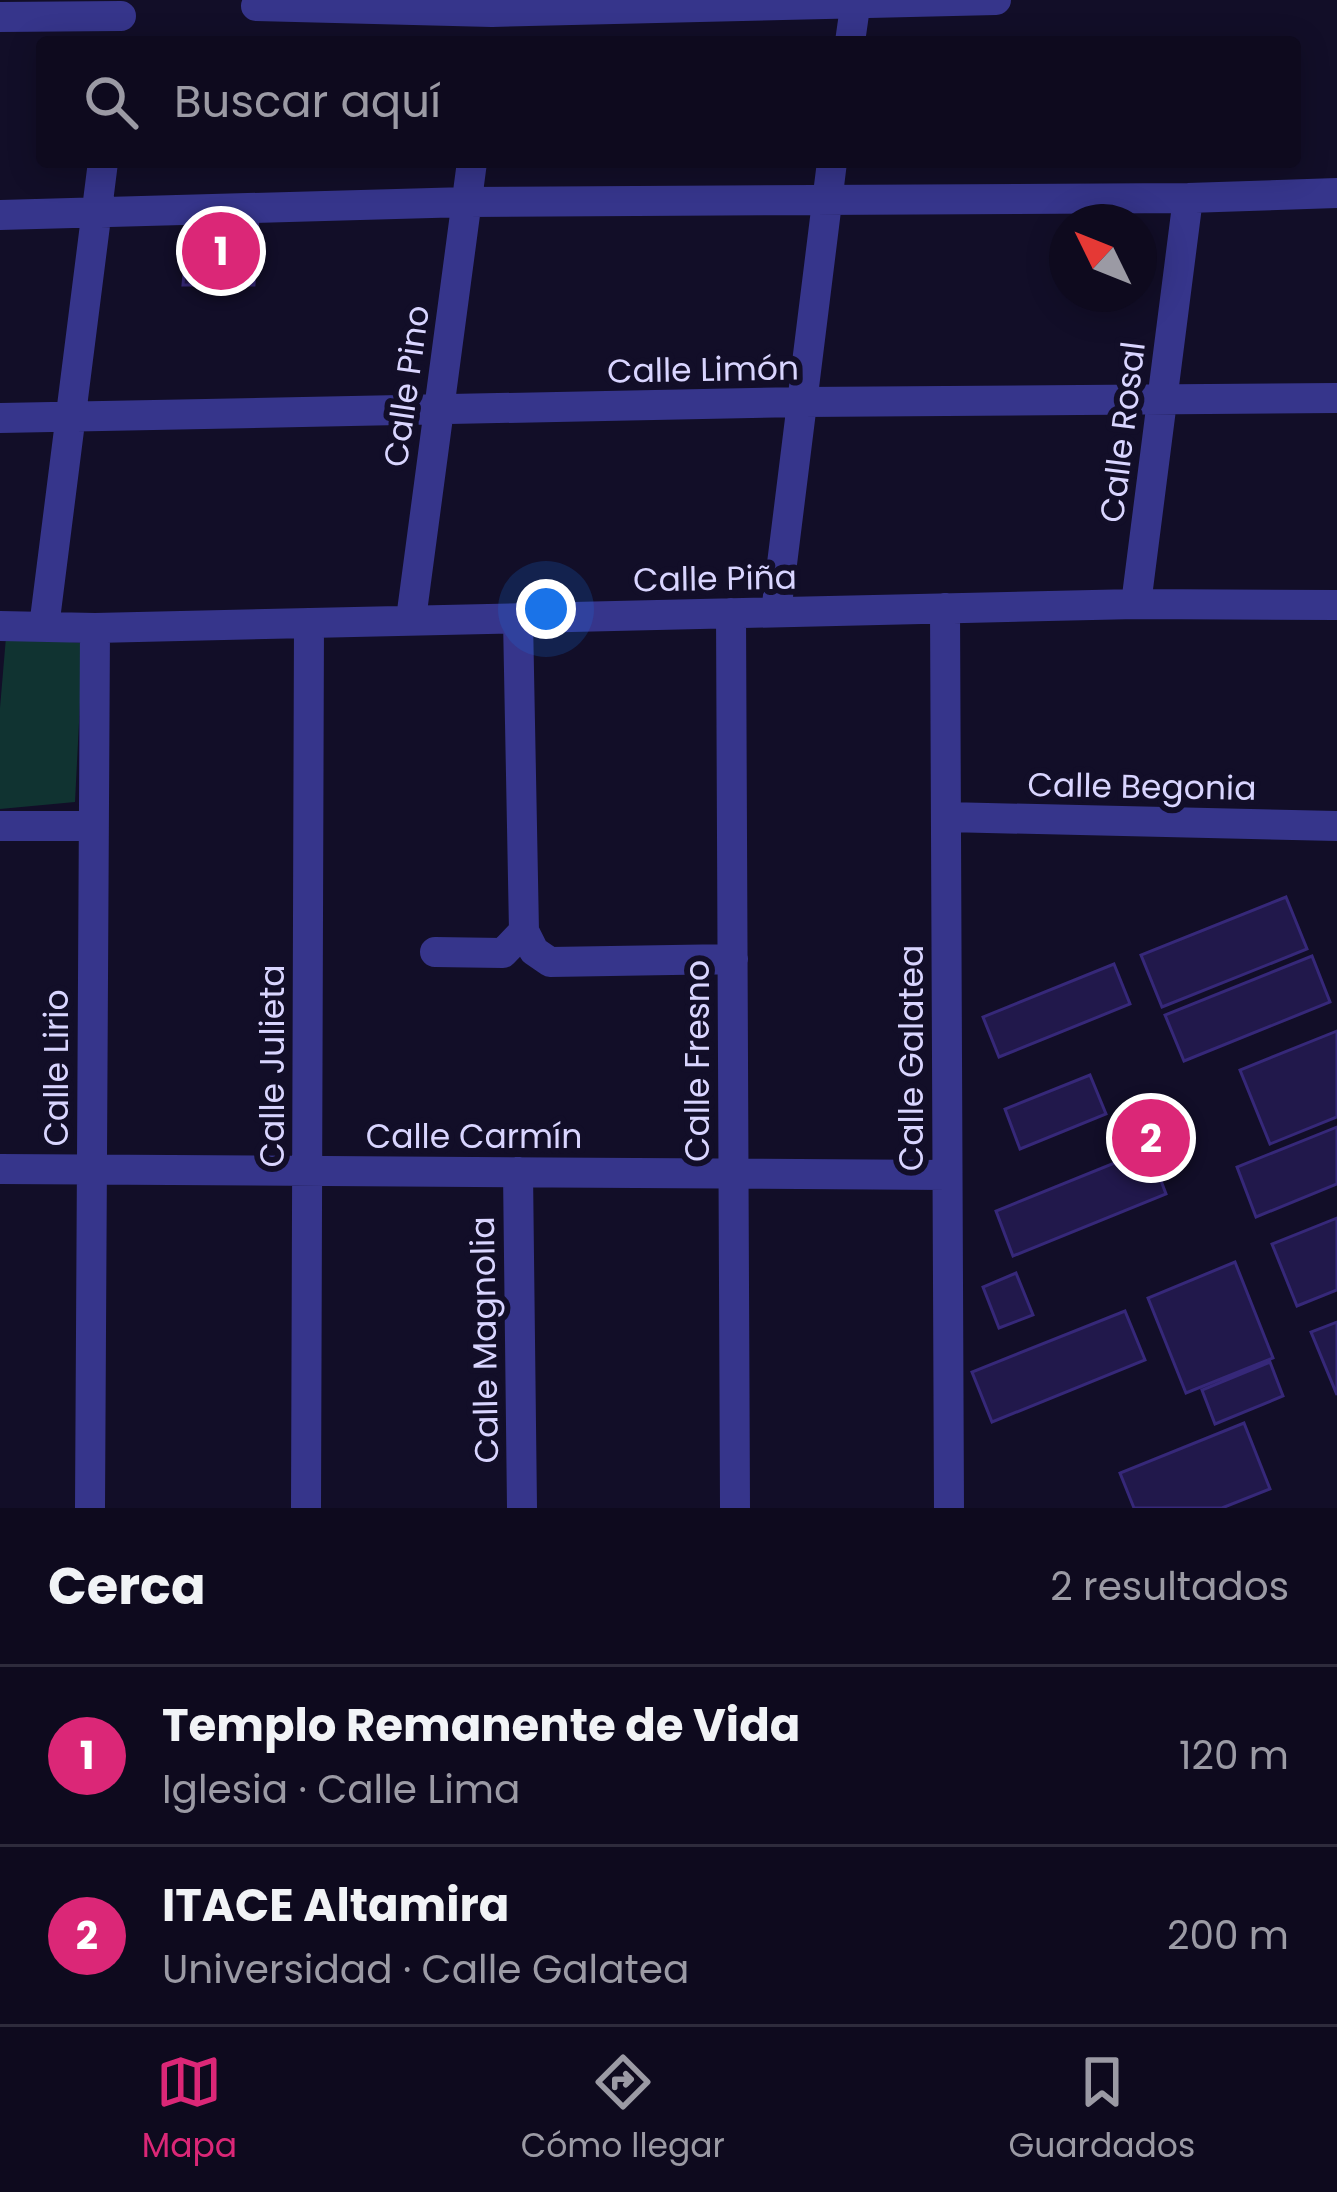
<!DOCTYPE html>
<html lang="es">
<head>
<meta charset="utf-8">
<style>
  :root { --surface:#0e0a1e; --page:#171327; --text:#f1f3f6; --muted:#9b9aa4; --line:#2e2b3c; --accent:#db2777 }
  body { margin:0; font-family:Poppins,sans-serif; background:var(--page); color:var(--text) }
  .compass { position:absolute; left:1049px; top:204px; width:108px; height:108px; border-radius:50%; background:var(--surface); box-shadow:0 6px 30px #0003; rotate:313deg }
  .you { position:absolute; left:546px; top:609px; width:42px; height:42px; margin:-30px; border:9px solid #fff; border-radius:50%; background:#1a73e8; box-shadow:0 0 0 18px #1a73e833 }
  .badge { display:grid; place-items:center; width:78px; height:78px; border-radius:50%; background:var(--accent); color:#fff; font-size:39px; font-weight:700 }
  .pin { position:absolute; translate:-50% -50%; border:6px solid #fff; box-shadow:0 3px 12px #0006 }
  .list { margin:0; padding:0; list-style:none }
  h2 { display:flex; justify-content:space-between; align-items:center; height:156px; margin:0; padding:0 48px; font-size:51px }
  h2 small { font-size:39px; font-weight:400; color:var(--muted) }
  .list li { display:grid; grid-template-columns:78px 1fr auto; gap:36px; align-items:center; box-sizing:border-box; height:180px; padding:0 48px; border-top:3px solid var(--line) }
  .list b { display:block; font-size:45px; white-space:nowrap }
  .list p { margin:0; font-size:39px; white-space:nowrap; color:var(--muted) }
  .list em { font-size:39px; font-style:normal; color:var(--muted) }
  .icon { flex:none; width:66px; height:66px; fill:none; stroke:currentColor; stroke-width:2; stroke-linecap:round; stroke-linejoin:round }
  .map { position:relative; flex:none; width:1337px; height:1508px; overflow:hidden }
  .search { position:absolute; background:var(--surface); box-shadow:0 6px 30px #0003; left:36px; right:36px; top:36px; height:132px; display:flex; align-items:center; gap:30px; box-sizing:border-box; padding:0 42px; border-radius:12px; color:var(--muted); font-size:45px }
  .sheet { height:516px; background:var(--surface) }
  nav { display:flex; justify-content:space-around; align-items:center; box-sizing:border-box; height:168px; border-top:3px solid var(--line); background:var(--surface); font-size:33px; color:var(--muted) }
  nav a { display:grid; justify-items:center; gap:6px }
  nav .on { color:var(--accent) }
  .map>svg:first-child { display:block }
  .green { fill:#103331 }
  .building { fill:#21184b; stroke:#362879; stroke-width:3 }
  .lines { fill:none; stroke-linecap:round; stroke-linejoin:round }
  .minor { stroke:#36358b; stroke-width:30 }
  .labels { text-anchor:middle; stroke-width:12; stroke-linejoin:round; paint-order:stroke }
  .street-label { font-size:33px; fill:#d9d5ff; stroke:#120e28 }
</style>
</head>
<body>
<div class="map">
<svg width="1337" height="1508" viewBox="0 0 1337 1508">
  <rect width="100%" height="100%" fill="#120e28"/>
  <!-- green -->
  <path class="green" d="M6,637L83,643L75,802L0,809V708Z"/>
  <!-- building -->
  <path class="building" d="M189,218H258L254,285H183Z
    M1286,897L1307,949L1162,1007L1141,955Z
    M1312,956L1330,1002L1184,1061L1165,1015Z
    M1114,964L1130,1004L999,1057L983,1017Z
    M1337,1031V1117L1270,1144L1240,1070Z
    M1090,1075L1106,1114L1020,1149L1005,1109Z
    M1337,1127V1184L1256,1217L1237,1167Z
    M1149,1149L1166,1194L1013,1256L996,1211Z
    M1337,1218V1290L1297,1306L1272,1244Z
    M1235,1262L1273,1358L1186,1393L1148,1298Z
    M1016,1273L1033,1315L999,1328L983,1287Z
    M1125,1311L1145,1360L992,1422L972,1372Z
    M1337,1322V1395L1311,1332Z
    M1270,1362L1283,1396L1215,1424L1202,1390Z
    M1244,1423L1270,1489L1222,1508H1134L1120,1473Z"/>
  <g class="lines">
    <!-- minor -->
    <path class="minor" d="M256,6L492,12L996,0
      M0,17L121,16
      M850,42L856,0
      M0,215L467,202L1188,198L1337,193
      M0,418L803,402L1337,398
      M1136,604L1188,198
      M945,608L949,1508
      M776,612L832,162
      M731,613L735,1508
      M411,619L472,162
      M518,619L524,931L534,951L550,962L733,959
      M0,626L95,628L1136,604L1337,605
      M44,627L103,162
      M946,817L1337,826
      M0,826H93
      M435,952L503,953L524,931
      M0,1169L947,1175
      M518,1172L522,1508
      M90,1508L95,628
      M306,1508L309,623"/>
  </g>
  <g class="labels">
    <!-- street labels -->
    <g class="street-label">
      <text transform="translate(703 369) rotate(-1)" y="12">Calle Limón</text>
      <text transform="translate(406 386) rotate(-82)" y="12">Calle Pino</text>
      <text transform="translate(1122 432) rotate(-83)" y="12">Calle Rosal</text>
      <text transform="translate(715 578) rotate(-1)" y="12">Calle Piña</text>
      <text transform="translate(1142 786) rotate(1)" y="12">Calle Begonia</text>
      <text transform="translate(911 1058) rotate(-90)" y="12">Calle Galatea</text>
      <text transform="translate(697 1061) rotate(-90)" y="12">Calle Fresno</text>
      <text transform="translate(272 1066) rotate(-90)" y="12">Calle Julieta</text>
      <text transform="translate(56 1068) rotate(-90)" y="12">Calle Lirio</text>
      <text x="474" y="1148">Calle Carmín</text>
      <text transform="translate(484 1340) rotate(-91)" y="12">Calle Magnolia</text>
    </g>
  </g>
</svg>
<svg class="compass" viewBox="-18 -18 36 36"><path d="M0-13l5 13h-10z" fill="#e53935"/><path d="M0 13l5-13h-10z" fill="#9b9aa4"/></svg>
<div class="you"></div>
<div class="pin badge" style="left:221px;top:251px">1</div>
<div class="pin badge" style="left:1151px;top:1138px">2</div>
<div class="search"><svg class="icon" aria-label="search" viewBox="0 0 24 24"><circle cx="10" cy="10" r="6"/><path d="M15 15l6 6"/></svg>Buscar aquí</div>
</div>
<section class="sheet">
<h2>Cerca<small>2 resultados</small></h2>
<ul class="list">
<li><span class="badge">1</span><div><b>Templo Remanente de Vida</b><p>Iglesia · Calle Lima</p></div><em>120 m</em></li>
<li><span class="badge">2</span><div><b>ITACE Altamira</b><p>Universidad · Calle Galatea</p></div><em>200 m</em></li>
</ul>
</section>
<nav>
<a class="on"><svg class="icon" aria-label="map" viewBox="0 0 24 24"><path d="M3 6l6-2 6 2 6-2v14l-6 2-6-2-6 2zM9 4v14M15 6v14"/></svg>Mapa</a>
<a><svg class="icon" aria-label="directions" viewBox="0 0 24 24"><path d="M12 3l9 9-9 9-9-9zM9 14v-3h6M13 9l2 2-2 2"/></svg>Cómo llegar</a>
<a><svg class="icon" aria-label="saved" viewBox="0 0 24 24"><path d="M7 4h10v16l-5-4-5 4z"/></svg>Guardados</a>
</nav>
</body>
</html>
